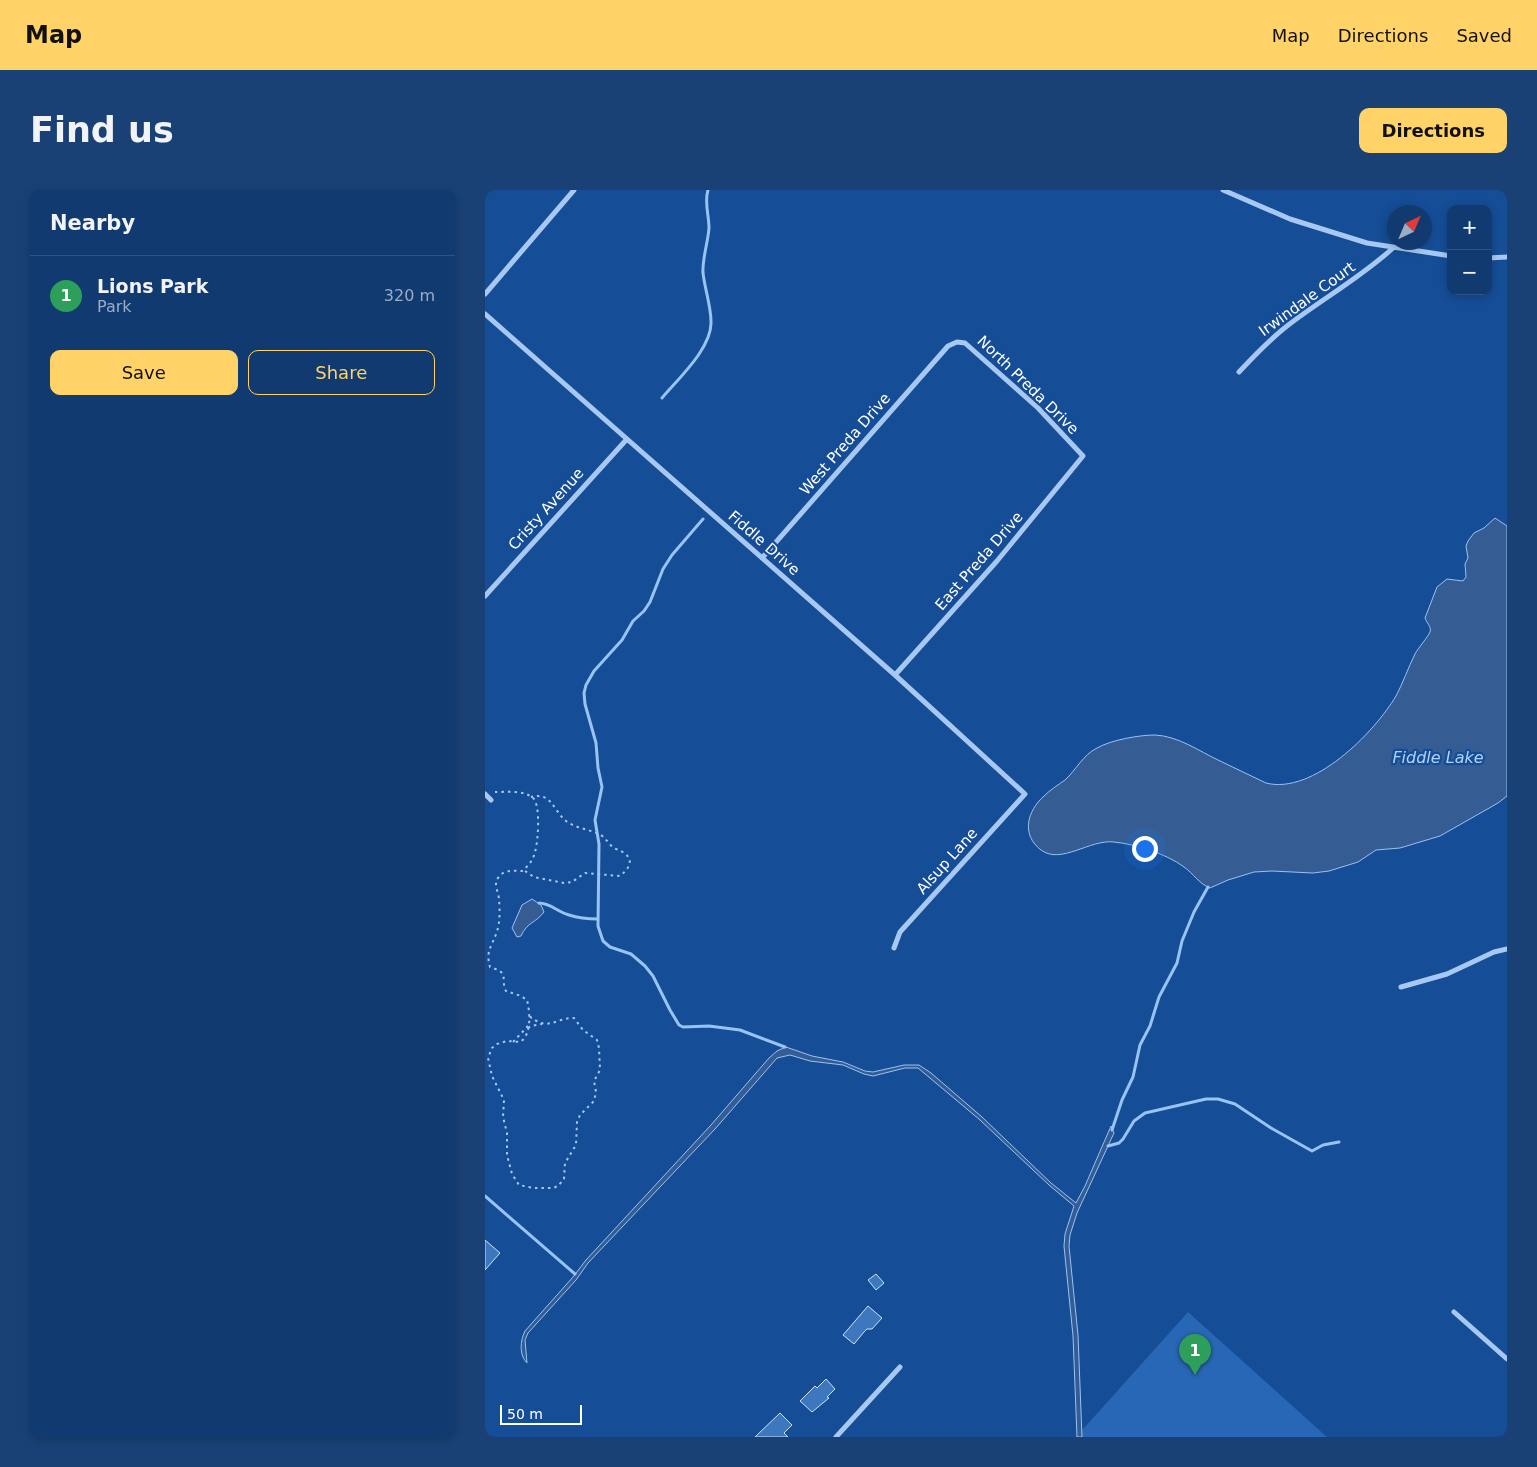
<!DOCTYPE html>
<html lang="en">
<head>
<meta charset="utf-8">
<style>
  :root { --surface:#103a70; --page:#194175; --text:#f1f3f6; --muted:#9cadc3; --line:#305483; --accent:#ffd367 }
  body { margin:0; font-family:"DejaVu Sans",sans-serif; background:var(--page); color:var(--text) }
  .controls { position:absolute; right:15px; top:15px; display:grid; overflow:hidden; border-radius:10px; box-shadow:0 2px 8px #0003 }
  .controls button { width:45px; height:45px; display:grid; place-items:center; padding:0; border:0; border-bottom:1px solid var(--line); background:var(--surface); color:var(--text); font:25px sans-serif }
  .compass { position:absolute; left:902px; top:15px; width:45px; height:45px; border-radius:50%; background:var(--surface); box-shadow:0 2px 8px #0003; rotate:44deg }
  .scale { position:absolute; left:15px; bottom:12px; width:82px; box-sizing:border-box; padding-left:5px; border:2px solid #fff; border-top:0; font-size:14px; line-height:18px; white-space:nowrap; color:#fff; -webkit-text-stroke:4px #154d96; paint-order:stroke }
  .you { position:absolute; left:659px; top:658px; width:18px; height:18px; margin:-12px; border:4px solid #fff; border-radius:50%; background:#1a73e8; box-shadow:0 0 0 8px #1a73e833 }
  .badge { display:grid; place-items:center; width:32px; height:32px; border-radius:50%; background:var(--accent); color:#fff; font-size:16px; font-weight:700 }
  .pin { position:absolute; translate:-50% -41px; filter:drop-shadow(0 1px 2px #0008) }
  .pin::after { content:''; position:absolute; top:26px; width:18px; height:15px; background:inherit; clip-path:polygon(0 0,100% 0,50% 100%) }
  .list { margin:0; padding:0; list-style:none }
  h2 { display:flex; justify-content:space-between; align-items:center; height:65px; margin:0; padding:0 20px; font-size:21px }
  h2 small { font-size:16px; font-weight:400; color:var(--muted) }
  .list li { display:grid; grid-template-columns:32px 1fr auto; gap:15px; align-items:center; box-sizing:border-box; height:80px; padding:0 20px; border-top:1px solid var(--line) }
  .list b { display:block; font-size:19px; white-space:nowrap }
  .list p { margin:0; font-size:16px; white-space:nowrap; color:var(--muted) }
  .list em { font-size:16px; font-style:normal; color:var(--muted) }
  .actions { display:flex; gap:10px; padding:15px 20px }
  .actions a { flex:1; padding:11px 0; border:1px solid var(--accent); border-radius:10px; text-align:center; font-size:18px; color:var(--accent) }
  .actions .main { background:var(--accent); color:#111 }
  .map { position:relative; flex:none; width:1022px; height:1247px; overflow:hidden; border-radius:10px }
  header { display:flex; align-items:center; gap:30px; box-sizing:border-box; height:70px; padding:0 25px; background:var(--accent); color:#111 }
  header strong { font-size:24px }
  nav { display:flex; gap:28px; margin-inline-start:auto; font-size:18px }
  .intro { display:flex; align-items:center; justify-content:space-between; box-sizing:border-box; height:120px; padding:0 30px }
  h1 { margin:0; font-size:35px }
  .button { padding:12px 22px; border-radius:10px; background:var(--accent); color:#111; font-size:18px; font-weight:700 }
  main { display:flex; gap:30px; padding:0 30px }
  aside { flex:1; background:var(--surface); border-radius:10px; box-shadow:0 2px 8px #0003 }
  .map>svg:first-child { display:block }
  .green { fill:#2867b5 }
  .water { fill:#355d93; stroke:#98c3f5 }
  .lines { fill:none; stroke-linecap:round; stroke-linejoin:round }
  .stream { stroke:#98c3f5; stroke-width:3 }
  .building { fill:#3d77be; stroke:#cde3fc }
  .path { stroke:#a6c8f2; stroke-width:2; stroke-dasharray:2.5 4; stroke-linecap:butt }
  .minor { stroke:#a6c8f2; stroke-width:5 }
  .labels { text-anchor:middle; stroke-width:4.5; stroke-linejoin:round; paint-order:stroke }
  .street-label { font-size:15px; fill:#fff; stroke:#154d96 }
  .water-label { font-size:16px; font-style:italic; fill:#b2d2f9; stroke:#154d96 }
</style>
</head>
<body>
<header>
<strong>Map</strong>
<nav><a>Map</a><a>Directions</a><a>Saved</a></nav>
</header>
<div class="intro"><h1>Find us</h1><a class="button">Directions</a></div>
<main>
<aside>
<h2>Nearby<small></small></h2>
<ul class="list">
<li><span class="badge" style="background:#2e9e5b">1</span><div><b>Lions Park</b><p>Park</p></div><em>320 m</em></li>
</ul>
<div class="actions"><a class="main">Save</a><a>Share</a></div>
</aside>
<div class="map">
<svg width="1022" height="1247" viewBox="0 0 1022 1247">
  <rect width="100%" height="100%" fill="#154d96"/>
  <!-- green -->
  <path class="green" d="M703,1122L842,1247H591Z"/>
  <!-- water -->
  <path class="water" d="M1010,328L1022,336V606L1013,613L955,646L915,658L891,660L873,672L844,681L828,683L787,681L769,682L743,690L725,698C713,693 709,684 699,677C682,664 650,654 629,652C605,649 576,675 556,660C536,645 542,621 559,606C565,600 573,595 580,590C591,580 598,565 612,558C626,550 654,545 670,545C693,546 714,561 733,570C749,578 765,585 781,593C828,605 889,543 911,506C918,493 923,478 930,464C933,458 943,447 945,442C947,437 941,432 940,428L952,397L962,389L978,391L981,387L980,374L983,368L981,356L983,351L989,343L999,338Z
    M47,709L56,715L59,722C51,733 42,732 36,746L32,747L27,738L37,715Z
    M301,857L327,866L358,872L380,881L388,882L419,875H434L446,883L497,927L566,993L591,1013L600,996L626,936L629,943L592,1023L585,1045L584,1056L593,1145L597,1247H592L588,1146L579,1056L580,1044L589,1016L564,995L495,930L433,878H420L388,886L379,884L358,875L325,871L305,865L292,868L230,939L103,1073L91,1090L43,1143L40,1150L42,1173C34,1165 35,1151 40,1141L88,1087L101,1070L226,935L284,868L292,861Z"/>
  <g class="lines">
    <!-- stream -->
    <path class="stream" d="M177,208C193,189 227,158 226,132C226,116 220,100 218,83C217,70 223,52 224,38C224,25 219,12 223,0
      M218,329L187,365L178,379L165,412L159,421L148,431L137,450L109,481L101,495L99,503L100,514L111,553L113,578L117,597L110,630L114,654L113,736L118,751L125,757L146,764L160,776L168,786L185,820L194,835L198,837L224,836L255,840L300,857
      M54,713C65,713 73,722 84,725C93,728 103,729 113,729
      M627,940L637,910L648,887L655,855L665,836L674,807L692,773L697,751L709,722L723,697
      M623,956L634,953L638,949L649,931L660,923L721,909H733L750,914L786,938L827,961L838,955L854,952
      M0,1006L90,1084"/>
  </g>
  <!-- building -->
  <path class="building" d="M0,1050L15,1063L0,1080Z
    M391,1084L399,1093L391,1100L383,1090Z
    M383,1116L397,1128L387,1139H382L379,1142L369,1154L358,1145Z
    M341,1189L350,1199L342,1207L344,1208L327,1222L315,1211L330,1196L332,1198Z
    M295,1223L307,1235L299,1243L303,1247H270Z"/>
  <g class="lines">
    <!-- path -->
    <path class="path" d="M10,602C21,602 39,600 48,608C56,615 53,652 50,662C48,671 43,676 37,681C28,681 19,679 13,688C8,694 14,703 14,710C15,719 15,733 12,741C8,755 0,760 5,777C8,779 13,779 16,782C21,787 17,795 21,801L36,806L42,810C45,822 47,845 35,852L22,851L12,854L7,858L3,868L7,886L19,910L18,927L22,943V965L27,984L34,995L49,998H68L73,996L79,989L80,973L91,955L92,932L95,925L109,911L111,902L109,891L115,880L114,858L112,850L98,840L89,828C69,828 64,842 44,826
      M40,681L49,687L79,693L87,692L100,683L135,686C150,674 147,665 131,659C124,656 121,647 114,644C103,639 90,638 81,631C67,619 67,602 46,607
      M43,838L46,836L57,834
      M28,852L43,836"/>
    <!-- minor -->
    <path class="minor" d="M738,0L805,29L882,53L966,66
      M1003,68L1022,67
      M0,104L89,0
      M0,124L410,485L540,604L415,742L409,758
      M754,182C769,166 784,150 802,136C837,109 875,88 908,58
      M277,368L463,156L472,152L480,153L553,218L598,266L512,371L410,485
      M0,406L142,249
      M0,604L6,610
      M916,797L962,784L1009,762L1022,759
      M969,1122L1022,1169
      M351,1247L415,1177"/>
  </g>
  <g class="labels">
    <!-- street labels -->
    <g class="street-label">
      <text transform="translate(822 109) rotate(-36)" y="5">Irwindale Court</text>
      <text transform="translate(543 195) rotate(44)" y="5">North Preda Drive</text>
      <text transform="translate(360 254) rotate(-49)" y="5">West Preda Drive</text>
      <text transform="translate(61 319) rotate(-48)" y="5">Cristy Avenue</text>
      <text transform="translate(279 353) rotate(41)" y="5">Fiddle Drive</text>
      <text transform="translate(494 371) rotate(-49)" y="5">East Preda Drive</text>
      <text transform="translate(462 671) rotate(-48)" y="5">Alsup Lane</text>
    </g>
    <!-- water labels -->
    <g class="water-label">
      <text x="953" y="573">Fiddle Lake</text>
    </g>
  </g>
</svg>
<div class="controls">
<button>+</button>
<button>−</button>
</div>
<svg class="compass" viewBox="-18 -18 36 36"><path d="M0-13l5 13h-10z" fill="#e53935"/><path d="M0 13l5-13h-10z" fill="#9cadc3"/></svg>
<div class="scale">50 m</div>
<div class="you"></div>
<div class="pin badge" style="left:710px;top:1185px;background:#2e9e5b">1</div>
</div>
</main>
</body>
</html>
